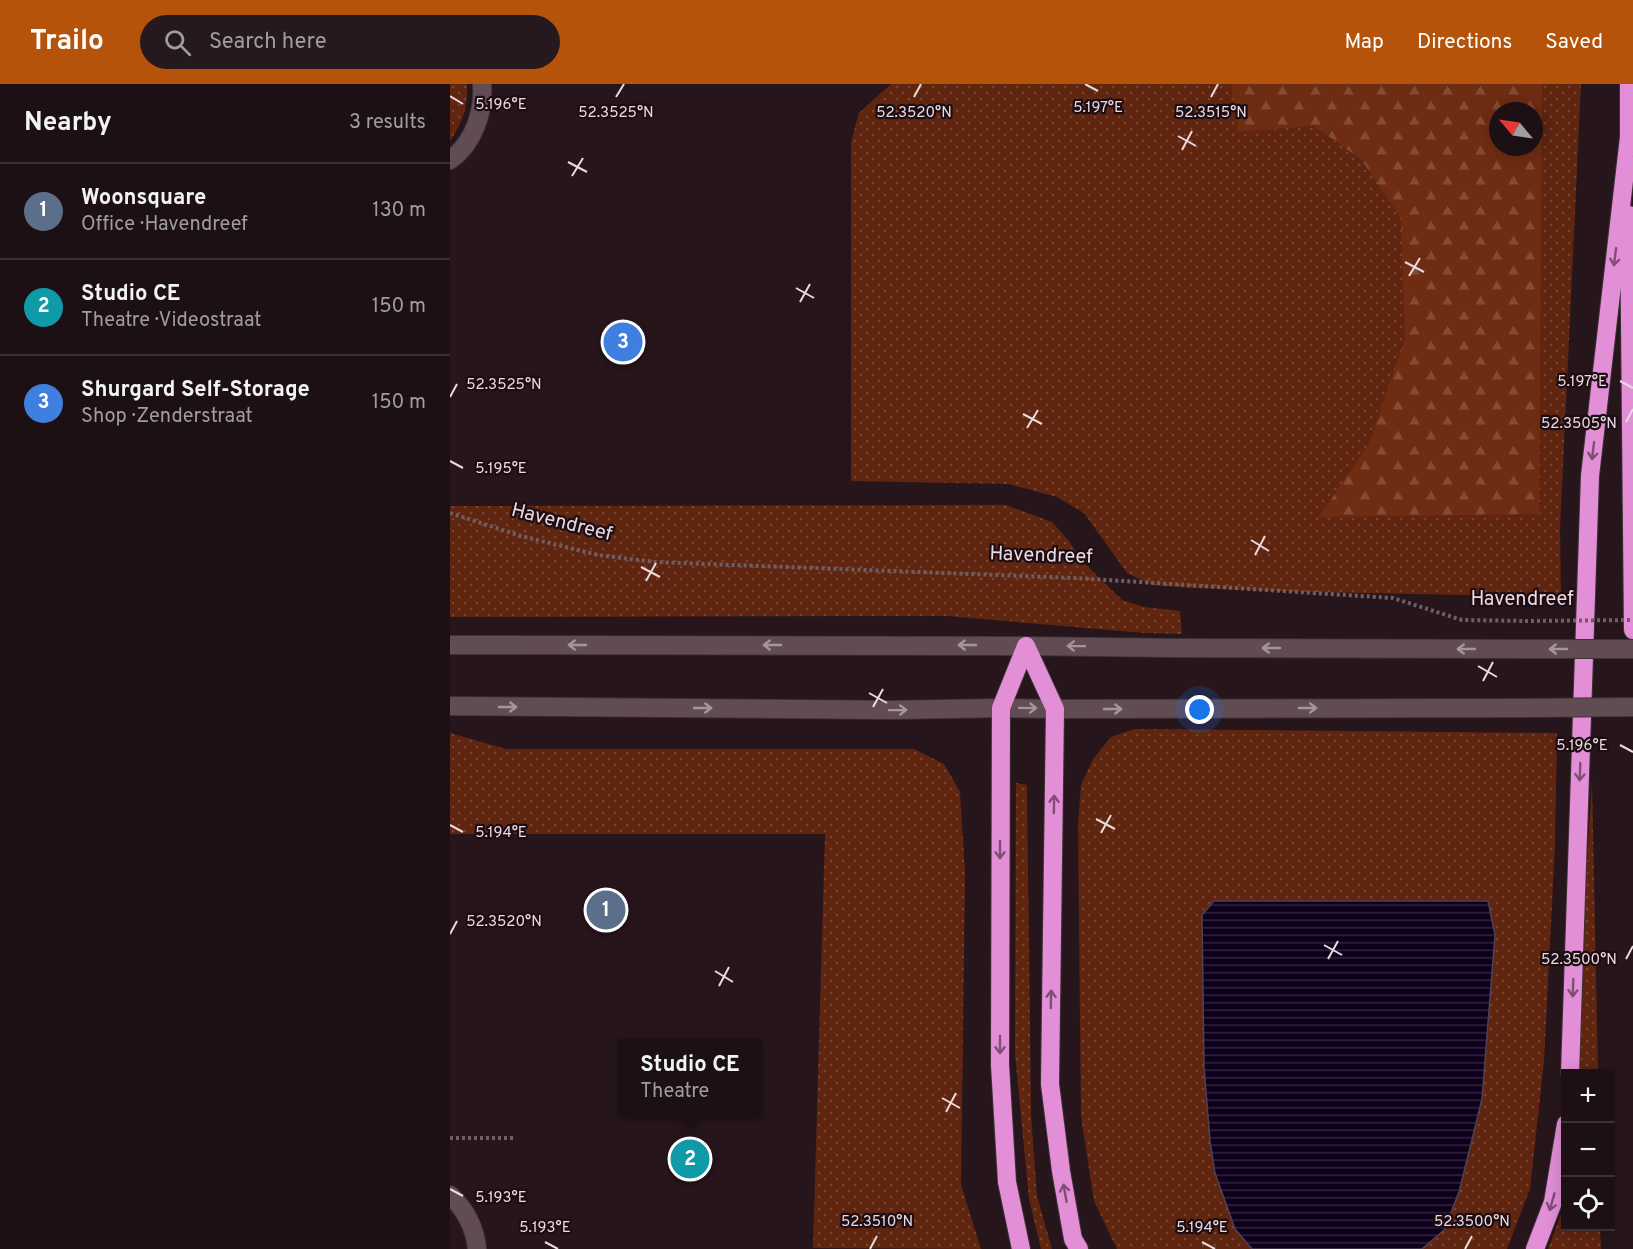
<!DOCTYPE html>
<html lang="en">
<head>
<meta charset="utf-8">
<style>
  :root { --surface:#1d1015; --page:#25191e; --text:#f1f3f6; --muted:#a09da0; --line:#3b3034; --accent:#b45309 }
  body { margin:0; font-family:Overpass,sans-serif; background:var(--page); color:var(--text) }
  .controls { position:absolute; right:18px; bottom:18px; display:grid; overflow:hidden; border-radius:0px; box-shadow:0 3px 15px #0003 }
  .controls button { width:54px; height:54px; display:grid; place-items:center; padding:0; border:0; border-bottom:2px solid var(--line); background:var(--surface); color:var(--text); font:30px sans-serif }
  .compass { position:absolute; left:1039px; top:18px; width:54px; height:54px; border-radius:50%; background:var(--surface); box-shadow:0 3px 15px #0003; rotate:299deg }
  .you { position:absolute; left:750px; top:626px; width:21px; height:21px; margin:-15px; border:4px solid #fff; border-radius:50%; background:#1a73e8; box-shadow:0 0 0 9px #1a73e833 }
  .badge { display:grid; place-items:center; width:39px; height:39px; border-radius:50%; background:var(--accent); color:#fff; font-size:20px; font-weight:700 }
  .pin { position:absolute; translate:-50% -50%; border:3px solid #fff; box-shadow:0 2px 6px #0006 }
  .popup { position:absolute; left:168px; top:955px; width:144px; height:78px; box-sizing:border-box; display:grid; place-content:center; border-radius:0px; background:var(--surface); filter:drop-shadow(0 2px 4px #0005); font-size:20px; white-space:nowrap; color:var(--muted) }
  .popup b { font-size:22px; color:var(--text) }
  .popup::after { content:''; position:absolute; left:50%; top:100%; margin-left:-12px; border:12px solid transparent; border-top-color:var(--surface) }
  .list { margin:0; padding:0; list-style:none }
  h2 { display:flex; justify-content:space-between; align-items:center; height:78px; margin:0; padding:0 24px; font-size:26px }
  h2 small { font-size:20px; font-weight:400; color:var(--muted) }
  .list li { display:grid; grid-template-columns:39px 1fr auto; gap:18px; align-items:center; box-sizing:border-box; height:96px; padding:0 24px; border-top:2px solid var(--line) }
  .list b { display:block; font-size:22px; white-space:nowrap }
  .list p { margin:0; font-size:20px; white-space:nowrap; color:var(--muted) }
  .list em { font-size:20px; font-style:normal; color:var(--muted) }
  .icon { flex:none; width:33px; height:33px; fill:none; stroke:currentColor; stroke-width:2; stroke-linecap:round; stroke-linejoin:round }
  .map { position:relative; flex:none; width:1183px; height:1165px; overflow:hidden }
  header { display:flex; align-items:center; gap:36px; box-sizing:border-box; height:84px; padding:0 30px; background:var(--accent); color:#fff }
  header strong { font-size:28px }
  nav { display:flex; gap:33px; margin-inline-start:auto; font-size:21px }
  .search { width:420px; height:54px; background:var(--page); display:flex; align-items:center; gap:15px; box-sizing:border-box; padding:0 21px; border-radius:33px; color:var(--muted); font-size:22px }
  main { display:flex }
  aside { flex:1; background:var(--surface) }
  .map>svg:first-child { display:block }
  .grass { fill:url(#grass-dots); fill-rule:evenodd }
  .forest { fill:url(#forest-firs); fill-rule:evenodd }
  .water { fill:url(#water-rules); stroke:#4f4256; stroke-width:1.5 }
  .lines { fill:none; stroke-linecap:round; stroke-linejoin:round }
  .street-casing { stroke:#3f3237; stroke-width:20 }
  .secondary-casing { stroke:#3f3237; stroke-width:20 }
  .highway-casing { stroke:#3f3237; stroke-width:20 }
  .path { stroke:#6f5e64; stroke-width:4; stroke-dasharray:3 3; stroke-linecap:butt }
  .street { stroke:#624c54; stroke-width:18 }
  .secondary { stroke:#624c54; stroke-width:18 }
  .highway { stroke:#e28fd7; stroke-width:18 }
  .secondary-bridge-casing { stroke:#3f3237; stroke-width:20; stroke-linecap:butt }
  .path-bridge { stroke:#6f5e64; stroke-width:4; stroke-dasharray:3 3; stroke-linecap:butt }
  .secondary-bridge { stroke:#624c54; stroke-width:18 }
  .oneway { stroke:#804e75 }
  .oneway2 { stroke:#a5949a }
  .ticks { fill:none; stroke:#e8dbdf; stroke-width:2 }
  .labels { text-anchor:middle; stroke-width:4.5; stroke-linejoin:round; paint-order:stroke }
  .street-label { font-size:20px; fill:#e8dbdf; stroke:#1d0c13 }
  .ticks-label { font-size:15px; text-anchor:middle; fill:#e8dbdf; stroke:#1d0c13; stroke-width:4.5; stroke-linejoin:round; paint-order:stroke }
</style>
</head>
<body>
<header>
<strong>Trailo</strong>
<div class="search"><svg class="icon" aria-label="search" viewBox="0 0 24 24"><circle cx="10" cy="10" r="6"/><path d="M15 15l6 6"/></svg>Search here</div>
<nav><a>Map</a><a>Directions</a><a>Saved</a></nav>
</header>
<main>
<aside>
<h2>Nearby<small>3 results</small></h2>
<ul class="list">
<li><span class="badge" style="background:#5c6f8a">1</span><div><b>Woonsquare</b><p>Office · Havendreef</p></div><em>130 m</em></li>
<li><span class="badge" style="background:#0f9aa8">2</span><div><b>Studio CE</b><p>Theatre · Videostraat</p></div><em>150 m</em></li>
<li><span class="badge" style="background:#3f7fe0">3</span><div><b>Shurgard Self-Storage</b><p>Shop · Zenderstraat</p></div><em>150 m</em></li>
</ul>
</aside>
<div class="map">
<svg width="1183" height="1165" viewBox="0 0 1183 1165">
  <defs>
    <pattern id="grass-dots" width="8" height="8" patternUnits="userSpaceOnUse" patternTransform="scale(1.5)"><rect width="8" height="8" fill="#5f250f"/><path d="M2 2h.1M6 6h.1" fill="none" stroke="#764432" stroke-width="1.8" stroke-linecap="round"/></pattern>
    <pattern id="forest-firs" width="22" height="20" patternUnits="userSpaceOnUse" patternTransform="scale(1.5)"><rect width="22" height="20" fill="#6e2c12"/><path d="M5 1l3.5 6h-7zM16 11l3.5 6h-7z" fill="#834a34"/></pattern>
    <pattern id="water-rules" width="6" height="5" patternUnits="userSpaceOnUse" patternTransform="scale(1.5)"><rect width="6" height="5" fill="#0e001c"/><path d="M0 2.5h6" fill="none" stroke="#31253d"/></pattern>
  </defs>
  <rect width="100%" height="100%" fill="#27151c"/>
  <!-- grass -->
  <path class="grass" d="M0,0H17C18,24 13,37 0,57Z
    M441,0H1131L1110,445L1111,513L862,508L742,504L702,501L677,489L634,429L607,413L559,400L401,397V58L409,29ZM1048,27H1084V63H1048Z
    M556,421L602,438L619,457L631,476L672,516L694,523L730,527L732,550L695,549L497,532L0,533V422Z
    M684,645L1107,649L1105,761L1094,977L1080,1105L1057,1165H972L994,1145L1009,1108L1032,1015L1045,851L1037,817H764L765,1089L785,1145L802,1165H667L644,1117L631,1032L628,740L631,701L643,675L661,653Z
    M0,649L56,665H464L494,680L510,708L515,788L511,1101L531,1165L363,1164L375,750H0Z
    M1142,697L1148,989H1124Z
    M566,699L577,701L581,1031L587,1112L602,1165H591L579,1115L565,970Z
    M1115,1120L1116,1142L1150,1143L1151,1165H1098Z"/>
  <!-- forest -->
  <path class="forest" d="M781,0H1092L1089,430L869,433L919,360L955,255L951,134L911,75L864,42L789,48ZM1048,27H1084V63H1048Z"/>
  <!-- water -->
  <path class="water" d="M764,817H1038L1045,851L1032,1015L1009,1108L994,1146L972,1165H802L785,1145L765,1089L760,1057L754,983L752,831Z"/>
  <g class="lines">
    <defs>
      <path id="street" d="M0,76C24,59 34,28 32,0
        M0,1111C16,1126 25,1143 27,1165"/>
      <path id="secondary" d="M0,561L576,562L725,564L1075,565
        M0,622L441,626L551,624L605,625L1075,624"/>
      <path id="highway" d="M1179,64V0
        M1179,131L1183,546
        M576,562L605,625L600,1000L611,1087L623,1155L629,1165
        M1120,990L1140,392L1179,53
        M571,1165L557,1098L550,981L551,624L576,562
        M1085,1165L1103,1118L1116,1040"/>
    </defs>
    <!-- street casing -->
    <use href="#street" class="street-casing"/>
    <!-- secondary casing -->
    <use href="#secondary" class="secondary-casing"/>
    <!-- highway casing -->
    <use href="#highway" class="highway-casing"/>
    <!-- path -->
    <path class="path" d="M0,429L71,452L148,471L205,478L626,494L943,514L1012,536L1075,537
      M0,1054H63"/>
    <!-- street -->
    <use href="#street" class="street"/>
    <!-- secondary -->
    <use href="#secondary" class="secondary"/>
    <!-- highway -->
    <use href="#highway" class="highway"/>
    <defs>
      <path id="secondary-bridge" d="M1075,565H1183
        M1075,624L1183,623"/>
    </defs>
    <!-- secondary-bridge casing -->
    <use href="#secondary-bridge" class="secondary-bridge-casing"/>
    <!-- path-bridge -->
    <path class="path-bridge" d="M1075,537L1183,536"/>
    <!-- secondary-bridge -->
    <use href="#secondary-bridge" class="secondary-bridge"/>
  </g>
  <!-- one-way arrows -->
  <defs><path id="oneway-shaft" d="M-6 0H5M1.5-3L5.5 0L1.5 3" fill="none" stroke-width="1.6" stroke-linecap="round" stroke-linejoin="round" transform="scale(1.5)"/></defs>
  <g class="oneway">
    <use href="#oneway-shaft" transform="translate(1165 173) rotate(97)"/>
    <use href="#oneway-shaft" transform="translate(1143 367) rotate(97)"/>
    <use href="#oneway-shaft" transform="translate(1130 688) rotate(92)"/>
    <use href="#oneway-shaft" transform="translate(604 720) rotate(-89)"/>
    <use href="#oneway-shaft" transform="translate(550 766) rotate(90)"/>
    <use href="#oneway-shaft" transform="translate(1123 904) rotate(92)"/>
    <use href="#oneway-shaft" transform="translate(601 915) rotate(-89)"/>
    <use href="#oneway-shaft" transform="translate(550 961) rotate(90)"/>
    <use href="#oneway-shaft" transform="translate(615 1109) rotate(-100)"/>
    <use href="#oneway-shaft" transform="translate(1102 1118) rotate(106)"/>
  </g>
  <g class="oneway2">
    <use href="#oneway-shaft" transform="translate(127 561) rotate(-180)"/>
    <use href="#oneway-shaft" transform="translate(322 561) rotate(-180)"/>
    <use href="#oneway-shaft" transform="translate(517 561) rotate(-180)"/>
    <use href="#oneway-shaft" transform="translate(626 562) rotate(-179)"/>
    <use href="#oneway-shaft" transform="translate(821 564) rotate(-180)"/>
    <use href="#oneway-shaft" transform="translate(1016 565) rotate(-180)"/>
    <use href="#oneway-shaft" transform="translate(1108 565) rotate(180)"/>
    <use href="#oneway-shaft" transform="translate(58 623)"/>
    <use href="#oneway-shaft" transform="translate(253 624)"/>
    <use href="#oneway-shaft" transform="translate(578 624) rotate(1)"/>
    <use href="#oneway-shaft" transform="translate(858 624)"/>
    <use href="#oneway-shaft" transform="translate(663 625)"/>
    <use href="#oneway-shaft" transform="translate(448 626) rotate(-1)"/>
  </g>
  <!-- ticks -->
  <path class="ticks" d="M635,0L648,7M0,12L13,20M166,13L174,0M464,13L471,0M761,13L768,0M728,52L746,62M732,66L742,47M118,78L137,88M122,92L133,74M955,178L974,188M959,192L970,174M346,204L364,214M350,218L360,200M1170,297L1183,304M0,313L7,300M573,330L592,340M1176,338L1183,325M577,344L588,326M0,377L13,384M801,456L819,467M805,471L815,452M191,483L210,493M196,497L206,479M1028,582L1047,593M1033,597L1043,578M419,609L437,619M423,623L433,605M1170,661L1183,668M646,735L665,745M0,741L13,748M651,749L661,731M0,850L7,837M874,861L892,871M878,875L888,857M1176,875L1183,862M265,887L283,898M269,902L279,883M492,1014L510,1024M496,1028L506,1009M0,1105L13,1112M95,1158L108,1165M752,1158L765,1165M420,1165L427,1152M1015,1165L1022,1152"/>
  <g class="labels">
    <!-- street labels -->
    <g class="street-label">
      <text transform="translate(112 437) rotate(14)" y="7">Havendreef</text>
      <text transform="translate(591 470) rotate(2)" y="7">Havendreef</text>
      <text x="1072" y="521">Havendreef</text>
    </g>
  </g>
  <g class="ticks-label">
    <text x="51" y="25">5.196°E</text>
    <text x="648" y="28">5.197°E</text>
    <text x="166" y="33">52.3525°N</text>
    <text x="464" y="33">52.3520°N</text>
    <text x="761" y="33">52.3515°N</text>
    <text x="1132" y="302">5.197°E</text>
    <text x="54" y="305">52.3525°N</text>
    <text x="1129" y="344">52.3505°N</text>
    <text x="51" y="389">5.195°E</text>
    <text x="1132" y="666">5.196°E</text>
    <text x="51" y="753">5.194°E</text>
    <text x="54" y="842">52.3520°N</text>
    <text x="1129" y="880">52.3500°N</text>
    <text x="51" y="1118">5.193°E</text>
    <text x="427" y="1142">52.3510°N</text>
    <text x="1022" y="1142">52.3500°N</text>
    <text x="95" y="1148">5.193°E</text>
    <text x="752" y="1148">5.194°E</text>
  </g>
</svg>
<div class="controls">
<button>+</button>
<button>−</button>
<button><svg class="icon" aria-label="locate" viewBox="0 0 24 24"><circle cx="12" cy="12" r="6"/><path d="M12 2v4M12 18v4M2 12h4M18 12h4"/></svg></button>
</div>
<svg class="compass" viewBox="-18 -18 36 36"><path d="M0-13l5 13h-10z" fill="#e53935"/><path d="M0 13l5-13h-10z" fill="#a09da0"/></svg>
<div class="you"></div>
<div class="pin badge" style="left:156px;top:826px;background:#5c6f8a">1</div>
<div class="pin badge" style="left:240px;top:1075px;background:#0f9aa8">2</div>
<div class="popup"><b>Studio CE</b>Theatre</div>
<div class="pin badge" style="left:173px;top:258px;background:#3f7fe0">3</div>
</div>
</main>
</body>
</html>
